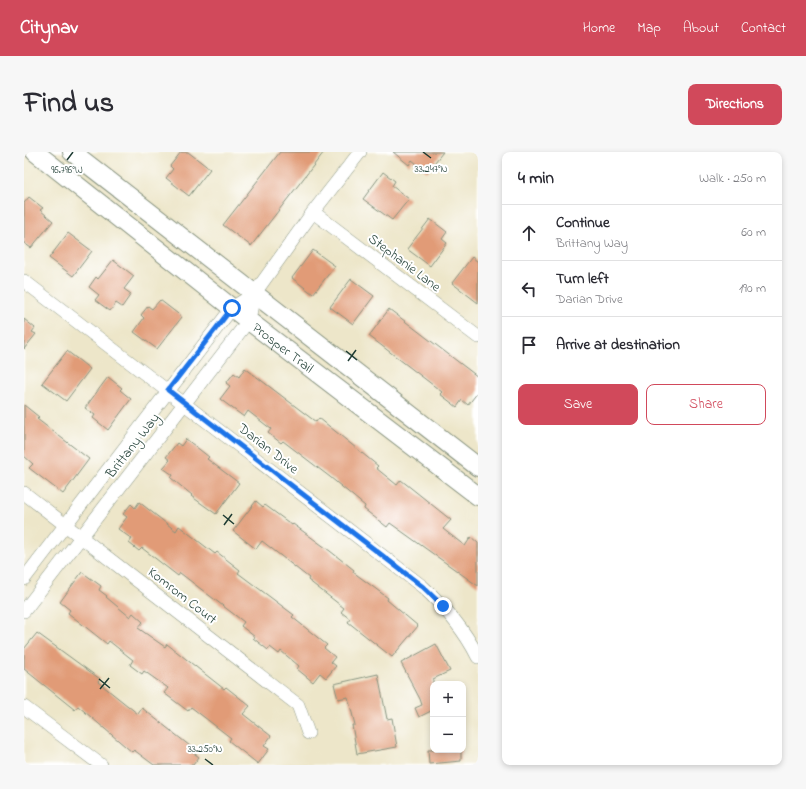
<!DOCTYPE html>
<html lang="en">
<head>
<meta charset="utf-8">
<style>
  :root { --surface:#fff; --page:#f7f7f7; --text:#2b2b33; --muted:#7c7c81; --line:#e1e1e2; --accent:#d1495b }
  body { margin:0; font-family:"Indie Flower",sans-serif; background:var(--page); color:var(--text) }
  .controls { position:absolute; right:12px; bottom:12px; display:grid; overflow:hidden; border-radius:8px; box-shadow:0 2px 6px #0003 }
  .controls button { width:36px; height:36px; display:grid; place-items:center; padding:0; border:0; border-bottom:1px solid var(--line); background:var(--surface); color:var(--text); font:20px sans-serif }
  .stop { position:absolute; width:12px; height:12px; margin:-9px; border:3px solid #1a73e8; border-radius:50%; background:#fff }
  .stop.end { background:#1a73e8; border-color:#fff; box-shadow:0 1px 4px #0008 }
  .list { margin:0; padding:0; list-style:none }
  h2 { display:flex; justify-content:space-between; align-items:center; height:52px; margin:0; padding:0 16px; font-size:17px }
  h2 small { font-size:13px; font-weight:400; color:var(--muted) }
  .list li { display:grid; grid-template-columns:26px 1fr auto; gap:12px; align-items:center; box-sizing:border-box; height:56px; padding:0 16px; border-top:1px solid var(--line) }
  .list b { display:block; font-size:15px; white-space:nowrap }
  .list p { margin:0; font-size:13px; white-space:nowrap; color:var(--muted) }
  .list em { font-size:13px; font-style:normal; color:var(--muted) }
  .actions { display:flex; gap:8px; padding:12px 16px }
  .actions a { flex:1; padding:9px 0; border:1px solid var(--accent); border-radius:8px; text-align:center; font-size:14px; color:var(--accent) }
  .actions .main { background:var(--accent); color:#fff }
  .icon { flex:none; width:22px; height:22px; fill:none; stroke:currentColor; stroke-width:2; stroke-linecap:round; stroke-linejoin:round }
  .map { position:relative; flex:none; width:454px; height:613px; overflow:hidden; border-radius:8px }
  header { display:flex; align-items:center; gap:24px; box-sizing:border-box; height:56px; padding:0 20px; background:var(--accent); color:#fff }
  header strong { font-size:19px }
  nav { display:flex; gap:22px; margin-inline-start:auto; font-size:14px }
  .intro { display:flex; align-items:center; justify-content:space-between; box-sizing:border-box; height:96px; padding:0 24px }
  h1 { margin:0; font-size:28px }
  .button { padding:10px 18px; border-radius:8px; background:var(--accent); color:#fff; font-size:14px; font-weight:700 }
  main { display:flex; gap:24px; padding:0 24px }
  aside { flex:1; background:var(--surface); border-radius:8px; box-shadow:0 2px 6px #0003 }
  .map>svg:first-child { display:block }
  .building { fill:#e19b77 }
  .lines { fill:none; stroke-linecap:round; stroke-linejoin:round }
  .street-casing { stroke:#86927e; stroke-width:14 }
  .secondary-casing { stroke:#86927e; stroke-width:20 }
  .street { stroke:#fff; stroke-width:13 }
  .secondary { stroke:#fff; stroke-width:18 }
  .route { stroke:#1a73e8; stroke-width:5 }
  .ticks { fill:none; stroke:#1f3d34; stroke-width:1.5 }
  .labels { text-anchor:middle; stroke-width:4; stroke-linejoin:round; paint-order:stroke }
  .street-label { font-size:14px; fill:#1f3d34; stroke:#fff }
  .ticks-label { font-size:10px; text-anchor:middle; fill:#1f3d34; stroke:#fff; stroke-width:4; stroke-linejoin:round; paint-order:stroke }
</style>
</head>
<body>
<header>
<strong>Citynav</strong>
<nav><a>Home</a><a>Map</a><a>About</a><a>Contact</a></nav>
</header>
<div class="intro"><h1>Find us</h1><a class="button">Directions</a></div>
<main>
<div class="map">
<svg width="454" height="613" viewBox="0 0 454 613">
  <rect width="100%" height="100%" fill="#fff"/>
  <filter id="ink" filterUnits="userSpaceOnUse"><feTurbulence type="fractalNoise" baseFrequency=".025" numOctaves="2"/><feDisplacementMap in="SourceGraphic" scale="8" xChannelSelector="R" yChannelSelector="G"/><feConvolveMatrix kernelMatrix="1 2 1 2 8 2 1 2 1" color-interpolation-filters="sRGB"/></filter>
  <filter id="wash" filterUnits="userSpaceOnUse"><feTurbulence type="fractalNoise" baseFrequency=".012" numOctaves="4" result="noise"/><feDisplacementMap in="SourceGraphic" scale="16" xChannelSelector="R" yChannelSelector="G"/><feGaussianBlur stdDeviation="0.9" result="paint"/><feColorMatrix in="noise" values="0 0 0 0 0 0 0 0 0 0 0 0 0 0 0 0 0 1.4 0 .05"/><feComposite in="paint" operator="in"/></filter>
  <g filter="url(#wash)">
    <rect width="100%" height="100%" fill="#ede6c9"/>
    <g id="blocks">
      <!-- building -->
      <path class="building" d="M157,0H164L186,17L165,44L142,26L149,17L146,14Z
        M256,0H300L227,94L199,73Z
        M369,0H419L403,20L388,8L385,13Z
        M359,20L371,29L368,34L385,47L368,68L339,47Z
        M5,45L19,56L16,58L29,69L7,96L0,91V51Z
        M406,67L423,80L418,87L423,91L406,114L383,97Z
        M44,81L68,99L49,124L25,106Z
        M289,98L311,114L289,142L268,126Z
        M448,105L454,110V151L428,131Z
        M89,108L110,124L100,137L107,142L98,155L92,151L86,159L71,148L75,143L65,135L72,125L74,127Z
        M327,127L350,144L329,172L306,155Z
        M136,148L158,165L133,197L110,180L120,166L117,163L124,154L128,157Z
        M365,157L454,225V240L444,253L438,248L433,255L416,242L418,240L345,184Z
        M0,167L11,176L8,180L12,182L0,197Z
        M43,199L66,217L42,249L18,231Z
        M221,216L292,270L295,266L354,314L352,316L373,333L377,328L427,368L419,377L441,394L447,385L454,391V434L366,371L363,375L340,357L341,354L306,325L259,289L257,291L244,281L247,277L224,259L220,265L196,247L206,234L202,231L210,221L215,225Z
        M84,225L98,236L96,238L107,247L84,278L69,266L71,263L61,256Z
        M0,253L15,265L13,267L65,307L39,342L5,316L9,312L0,304Z
        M162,287L185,305L183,307L215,331L192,362L167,344L168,343L147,326L149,323L139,316L146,308L142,305L153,291L157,294Z
        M232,349L239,355L241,353L268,373L269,372L306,399L330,418L329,420L364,446L363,448L394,474L368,505L324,470L326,467L317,460L320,456L284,428L285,426L238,389L232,397L209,379Z
        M115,350L152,379L155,374L191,402L193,400L216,418L214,421L270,463L268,465L303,493L300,496L311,505L307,510L312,514L302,526L296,521L289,530L273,517L275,514L257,499L255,502L246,495L244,498L229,486L231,485L217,474L220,470L156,421L154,424L118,396L115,399L105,391L108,387L94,377L103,365L99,362L107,352L111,356Z
        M58,420L77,434L75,438L83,444L82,445L106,465L109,461L119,470L114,476L141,495L143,492L200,537L202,535L226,554L219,562L247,584L240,594L245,597L234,612L205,589L207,586L167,555L164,559L140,541L144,536L120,519L118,522L106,513L109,508L85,489L83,492L44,461L46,458L36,450Z
        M13,481L76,527L74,530L114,562L118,556L166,594L164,597L175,605L169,613H130L110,598L108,600L54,554L51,558L0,517V497Z
        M412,492L426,519L409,527V558L395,565L391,556L398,553L396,547L377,511Z
        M354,522L363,567L368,566L373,595L333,602L328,573H331L324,545L314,547L310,532Z
        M404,598H437V609L405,612Z"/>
    </g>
  </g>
  <g filter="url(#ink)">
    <use href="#blocks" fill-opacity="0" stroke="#86927e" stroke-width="1"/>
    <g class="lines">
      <defs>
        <path id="street" d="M289,60L454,185
          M0,129L399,435C422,456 440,477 454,505
          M0,341L274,553L284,581
          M0,427L208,156L230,142L289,60L336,0
          M0,459L225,168L230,142
          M0,555L77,613"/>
        <g id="secondary">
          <path id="s1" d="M11,0L208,156L454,344"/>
          <path d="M48,0L454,315"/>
        </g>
      </defs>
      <!-- street casing -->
      <use href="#street" class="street-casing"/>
      <!-- secondary casing -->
      <use href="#secondary" class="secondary-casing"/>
      <!-- street -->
      <use href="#street" class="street"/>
      <!-- secondary -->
      <use href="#secondary" class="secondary"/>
    </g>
  </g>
  <g class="lines" filter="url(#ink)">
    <!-- route -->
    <path class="route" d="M208,156L144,238L399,435L419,454"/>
  </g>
  <!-- ticks -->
  <path class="ticks" d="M399,0L407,6M43,8L49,0M322,199L333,208M324,209L332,198M199,363L210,372M200,373L208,362M75,527L86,536M76,537L85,526M181,607L189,613"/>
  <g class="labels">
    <!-- street labels -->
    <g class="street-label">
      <text transform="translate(381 110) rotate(37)" y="5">Stephanie Lane</text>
      <text dy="5" stroke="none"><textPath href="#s1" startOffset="316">Prosper Trail</textPath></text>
      <text transform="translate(108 293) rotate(-52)" y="5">Brittany Way</text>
      <text transform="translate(245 296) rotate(38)" y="5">Darian Drive</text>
      <text transform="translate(159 443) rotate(38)" y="5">Komrom Court</text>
    </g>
  </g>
  <g class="ticks-label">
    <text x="407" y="20">33.247°N</text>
    <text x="43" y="21">96.796°W</text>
    <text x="181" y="600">33.250°N</text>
  </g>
</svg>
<div class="controls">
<button>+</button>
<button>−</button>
</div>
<div class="stop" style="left:208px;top:156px"></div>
<div class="stop end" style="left:419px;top:454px"></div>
</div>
<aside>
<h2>4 min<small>Walk · 250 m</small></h2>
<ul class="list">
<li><svg class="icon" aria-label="ahead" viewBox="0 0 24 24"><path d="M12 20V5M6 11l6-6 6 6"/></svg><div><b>Continue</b><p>Brittany Way</p></div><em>60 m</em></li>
<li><svg class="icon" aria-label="left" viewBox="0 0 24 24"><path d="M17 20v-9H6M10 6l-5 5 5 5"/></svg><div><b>Turn left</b><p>Darian Drive</p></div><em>190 m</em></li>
<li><svg class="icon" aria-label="arrive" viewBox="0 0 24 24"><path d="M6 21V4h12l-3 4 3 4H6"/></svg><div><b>Arrive at destination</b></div></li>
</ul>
<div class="actions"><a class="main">Save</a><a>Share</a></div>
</aside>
</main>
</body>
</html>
